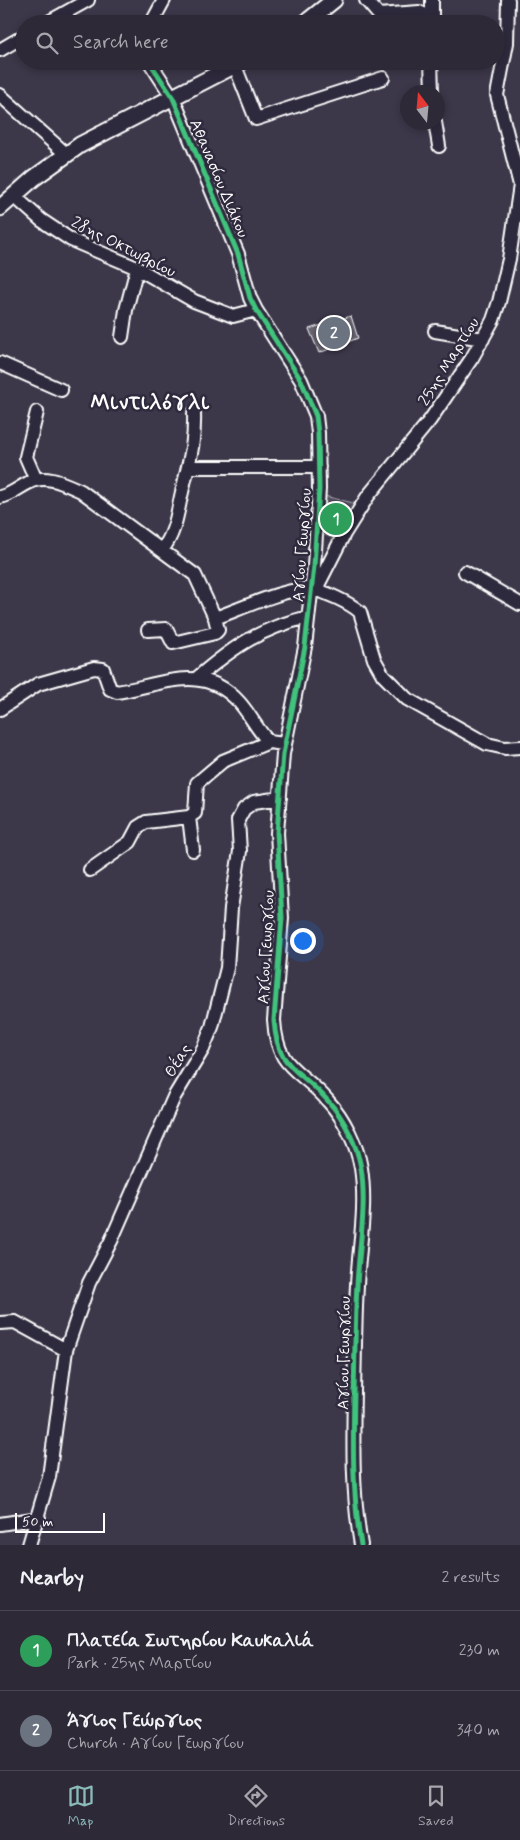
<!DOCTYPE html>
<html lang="en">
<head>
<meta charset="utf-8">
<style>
  :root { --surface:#2d2937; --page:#35313f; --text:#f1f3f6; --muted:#a7a6ad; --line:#484552; --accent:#8bbbb9 }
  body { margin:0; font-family:Mynerve,sans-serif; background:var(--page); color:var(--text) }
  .compass { position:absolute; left:400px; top:85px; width:45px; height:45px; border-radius:50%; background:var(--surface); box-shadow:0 2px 8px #0003; rotate:344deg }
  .scale { position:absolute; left:15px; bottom:12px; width:90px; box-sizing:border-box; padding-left:5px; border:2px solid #fff; border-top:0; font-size:14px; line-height:18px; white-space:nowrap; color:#fff; -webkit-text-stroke:4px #2f2a3d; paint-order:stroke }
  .you { position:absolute; left:302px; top:940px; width:18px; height:18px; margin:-12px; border:4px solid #fff; border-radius:50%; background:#1a73e8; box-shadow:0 0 0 8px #1a73e833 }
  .badge { display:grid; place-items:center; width:32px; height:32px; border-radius:50%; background:var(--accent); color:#fff; font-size:16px; font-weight:700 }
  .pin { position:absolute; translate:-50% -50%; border:2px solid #fff; box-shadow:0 1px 5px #0006 }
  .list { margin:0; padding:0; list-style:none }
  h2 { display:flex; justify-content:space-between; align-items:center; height:65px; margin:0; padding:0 20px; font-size:21px }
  h2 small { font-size:16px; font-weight:400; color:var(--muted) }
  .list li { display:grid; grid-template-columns:32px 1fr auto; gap:15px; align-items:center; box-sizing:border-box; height:80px; padding:0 20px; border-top:1px solid var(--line) }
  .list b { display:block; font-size:19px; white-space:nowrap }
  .list p { margin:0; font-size:16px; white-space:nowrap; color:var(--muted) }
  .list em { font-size:16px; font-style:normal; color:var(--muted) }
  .icon { flex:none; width:28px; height:28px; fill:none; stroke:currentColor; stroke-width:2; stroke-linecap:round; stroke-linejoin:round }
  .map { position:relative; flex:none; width:520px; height:1545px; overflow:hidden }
  .search { position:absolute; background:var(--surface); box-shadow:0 2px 8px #0003; left:15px; right:15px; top:15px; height:55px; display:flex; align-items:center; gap:12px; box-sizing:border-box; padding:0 18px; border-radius:28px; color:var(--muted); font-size:19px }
  .sheet { height:225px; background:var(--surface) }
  nav { display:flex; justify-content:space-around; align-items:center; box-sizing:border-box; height:70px; border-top:1px solid var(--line); background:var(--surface); font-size:14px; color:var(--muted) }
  nav a { display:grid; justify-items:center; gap:2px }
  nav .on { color:var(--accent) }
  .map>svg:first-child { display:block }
  .green { fill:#555060; stroke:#aaa8b0 }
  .building { fill:#666270; stroke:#fff }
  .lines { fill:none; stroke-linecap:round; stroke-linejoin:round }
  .minor-casing { stroke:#fff; stroke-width:16 }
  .major-casing { stroke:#fff; stroke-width:19 }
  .minor { stroke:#2f2a3d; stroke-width:12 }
  .major { stroke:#2f2a3d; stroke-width:15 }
  .cycleway-casing { stroke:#2f2a3d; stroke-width:8 }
  .cycleway { stroke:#40c37c; stroke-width:5 }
  .labels { text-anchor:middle; stroke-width:5; stroke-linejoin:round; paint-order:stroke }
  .street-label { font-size:16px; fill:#fff; stroke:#2f2a3d }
  .district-label { font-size:21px; font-weight:bold; letter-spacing:1px; fill:#fff; stroke:#2f2a3d }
</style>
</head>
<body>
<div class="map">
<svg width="520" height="1545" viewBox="0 0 520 1545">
  <rect width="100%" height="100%" fill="#3c3749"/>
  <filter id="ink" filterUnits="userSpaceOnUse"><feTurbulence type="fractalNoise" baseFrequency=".02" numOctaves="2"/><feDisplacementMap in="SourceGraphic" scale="10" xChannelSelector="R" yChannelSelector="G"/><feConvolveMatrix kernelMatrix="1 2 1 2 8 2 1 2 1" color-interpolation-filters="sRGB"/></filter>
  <g filter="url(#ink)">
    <!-- green -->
    <path class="green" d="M324,496L358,504L338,541L322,534Z"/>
    <!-- building -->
    <path class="building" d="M351,316L358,338L319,353L309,329Z"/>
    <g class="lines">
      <defs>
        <path id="minor" d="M366,0L379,15L419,12L432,18
          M432,0V24
          M45,24L88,0
          M151,24L164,0
          M0,50L24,36
          M149,61L173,98L238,254L250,298L256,310L301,380L316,416L318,433L319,489L314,566L305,647L283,754L277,833L282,918L274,1020C277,1071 300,1068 328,1101C344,1118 357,1145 361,1168C367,1207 359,1246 357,1285C355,1320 355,1355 354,1391C353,1443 352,1493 361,1545
          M431,61L432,92
          M235,66L256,119L383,78
          M0,95L66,154
          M435,122L439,146
          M14,196L41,220L71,240L137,268L194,301L233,316L256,310
          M435,331L483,339
          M122,337L126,310L137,268
          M0,363L61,390
          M189,467H319
          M36,480L26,457L37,412
          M0,497C11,495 18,488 28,483C45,473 65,484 81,491L195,575L215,618
          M162,550C176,532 177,513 182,492C189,461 195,446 194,413
          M465,572L520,604
          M312,589L318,585L344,534L368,496L430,420L472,358L493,320L499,302L509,259L520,185L497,95L507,43L508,0
          M148,630L166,629L173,643L215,633L218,630L215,618C238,610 290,586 311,589C324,591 350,603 360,612L374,659L383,675L407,699L487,744L505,748L520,747
          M197,678C233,647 261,628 308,617
          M0,709L38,684L94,668L103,669L110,689L117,692C161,685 203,662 239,702C250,714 257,730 269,742L284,744
          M193,850L189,817L195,813L197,783L223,761L269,742
          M90,870L130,842L138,827L146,822L189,817
          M0,1323L15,1322L66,1350
          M0,1524L39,1518
          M29,1545L49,1477L66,1350L89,1283L111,1241L174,1097L203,1049L212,1027L227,968L231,908L240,851L238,820L244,809L254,802L280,798"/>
        <path id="major" d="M304,24L334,0
          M0,208L34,178L80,145L243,61"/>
      </defs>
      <!-- minor casing -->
      <use href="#minor" class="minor-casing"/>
      <!-- major casing -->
      <use href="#major" class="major-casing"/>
      <!-- minor -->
      <use href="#minor" class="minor"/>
      <!-- major -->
      <use href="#major" class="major"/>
      <defs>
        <path id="cycleway" d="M149,61L173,98L238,254L250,298L256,310L301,380L316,416L318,433L319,489L314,566L305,647L283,754L277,833L282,918L274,1020C277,1071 300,1068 328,1101C344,1118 357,1145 361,1168C367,1207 359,1246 357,1285C355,1320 355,1355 354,1391C353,1443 352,1493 361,1545"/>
      </defs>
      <!-- cycleway casing -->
      <use href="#cycleway" class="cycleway-casing"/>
      <!-- cycleway -->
      <use href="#cycleway" class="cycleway"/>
    </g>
  </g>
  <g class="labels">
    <!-- street labels -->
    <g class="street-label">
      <text transform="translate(220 178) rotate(67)" y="6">Αθανασίου Διάκου</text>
      <text transform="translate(124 246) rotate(27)" y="6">28ης Οκτωβρίου</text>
      <text transform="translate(448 361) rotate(-58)" y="6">25ης Μαρτίου</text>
      <text transform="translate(301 545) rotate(-86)" y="6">Αγίου Γεωργίου</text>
      <text transform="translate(265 947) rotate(-87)" y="6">Αγίου Γεωργίου</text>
      <text transform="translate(177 1060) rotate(-58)" y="6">Θέας</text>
      <text transform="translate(343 1353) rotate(-89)" y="6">Αγίου Γεωργίου</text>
    </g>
    <!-- district labels -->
    <g class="district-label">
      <text x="150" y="409">Μιντιλόγλι</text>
    </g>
  </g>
</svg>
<svg class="compass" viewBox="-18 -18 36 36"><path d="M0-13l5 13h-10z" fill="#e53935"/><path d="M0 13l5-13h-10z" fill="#a7a6ad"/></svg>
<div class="scale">50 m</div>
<div class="you"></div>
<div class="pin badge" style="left:336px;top:519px;background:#2e9e5b">1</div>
<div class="pin badge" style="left:334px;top:333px;background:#6b7280">2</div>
<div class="search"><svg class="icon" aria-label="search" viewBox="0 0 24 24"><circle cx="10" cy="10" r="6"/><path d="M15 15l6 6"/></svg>Search here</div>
</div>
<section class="sheet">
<h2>Nearby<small>2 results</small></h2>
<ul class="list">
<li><span class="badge" style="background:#2e9e5b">1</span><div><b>Πλατεία Σωτηρίου Καυκαλιά</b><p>Park · 25ης Μαρτίου</p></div><em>230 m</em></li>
<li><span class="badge" style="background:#6b7280">2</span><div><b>Άγιος Γεώργιος</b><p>Church · Αγίου Γεωργίου</p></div><em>340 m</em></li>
</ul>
</section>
<nav>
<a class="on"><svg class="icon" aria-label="map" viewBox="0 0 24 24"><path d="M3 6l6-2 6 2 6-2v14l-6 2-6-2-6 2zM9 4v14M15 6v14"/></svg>Map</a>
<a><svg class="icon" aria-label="directions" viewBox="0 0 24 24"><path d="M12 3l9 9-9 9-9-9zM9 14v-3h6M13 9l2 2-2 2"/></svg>Directions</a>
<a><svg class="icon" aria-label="saved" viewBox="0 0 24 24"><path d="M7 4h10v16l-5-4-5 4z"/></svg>Saved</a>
</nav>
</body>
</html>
